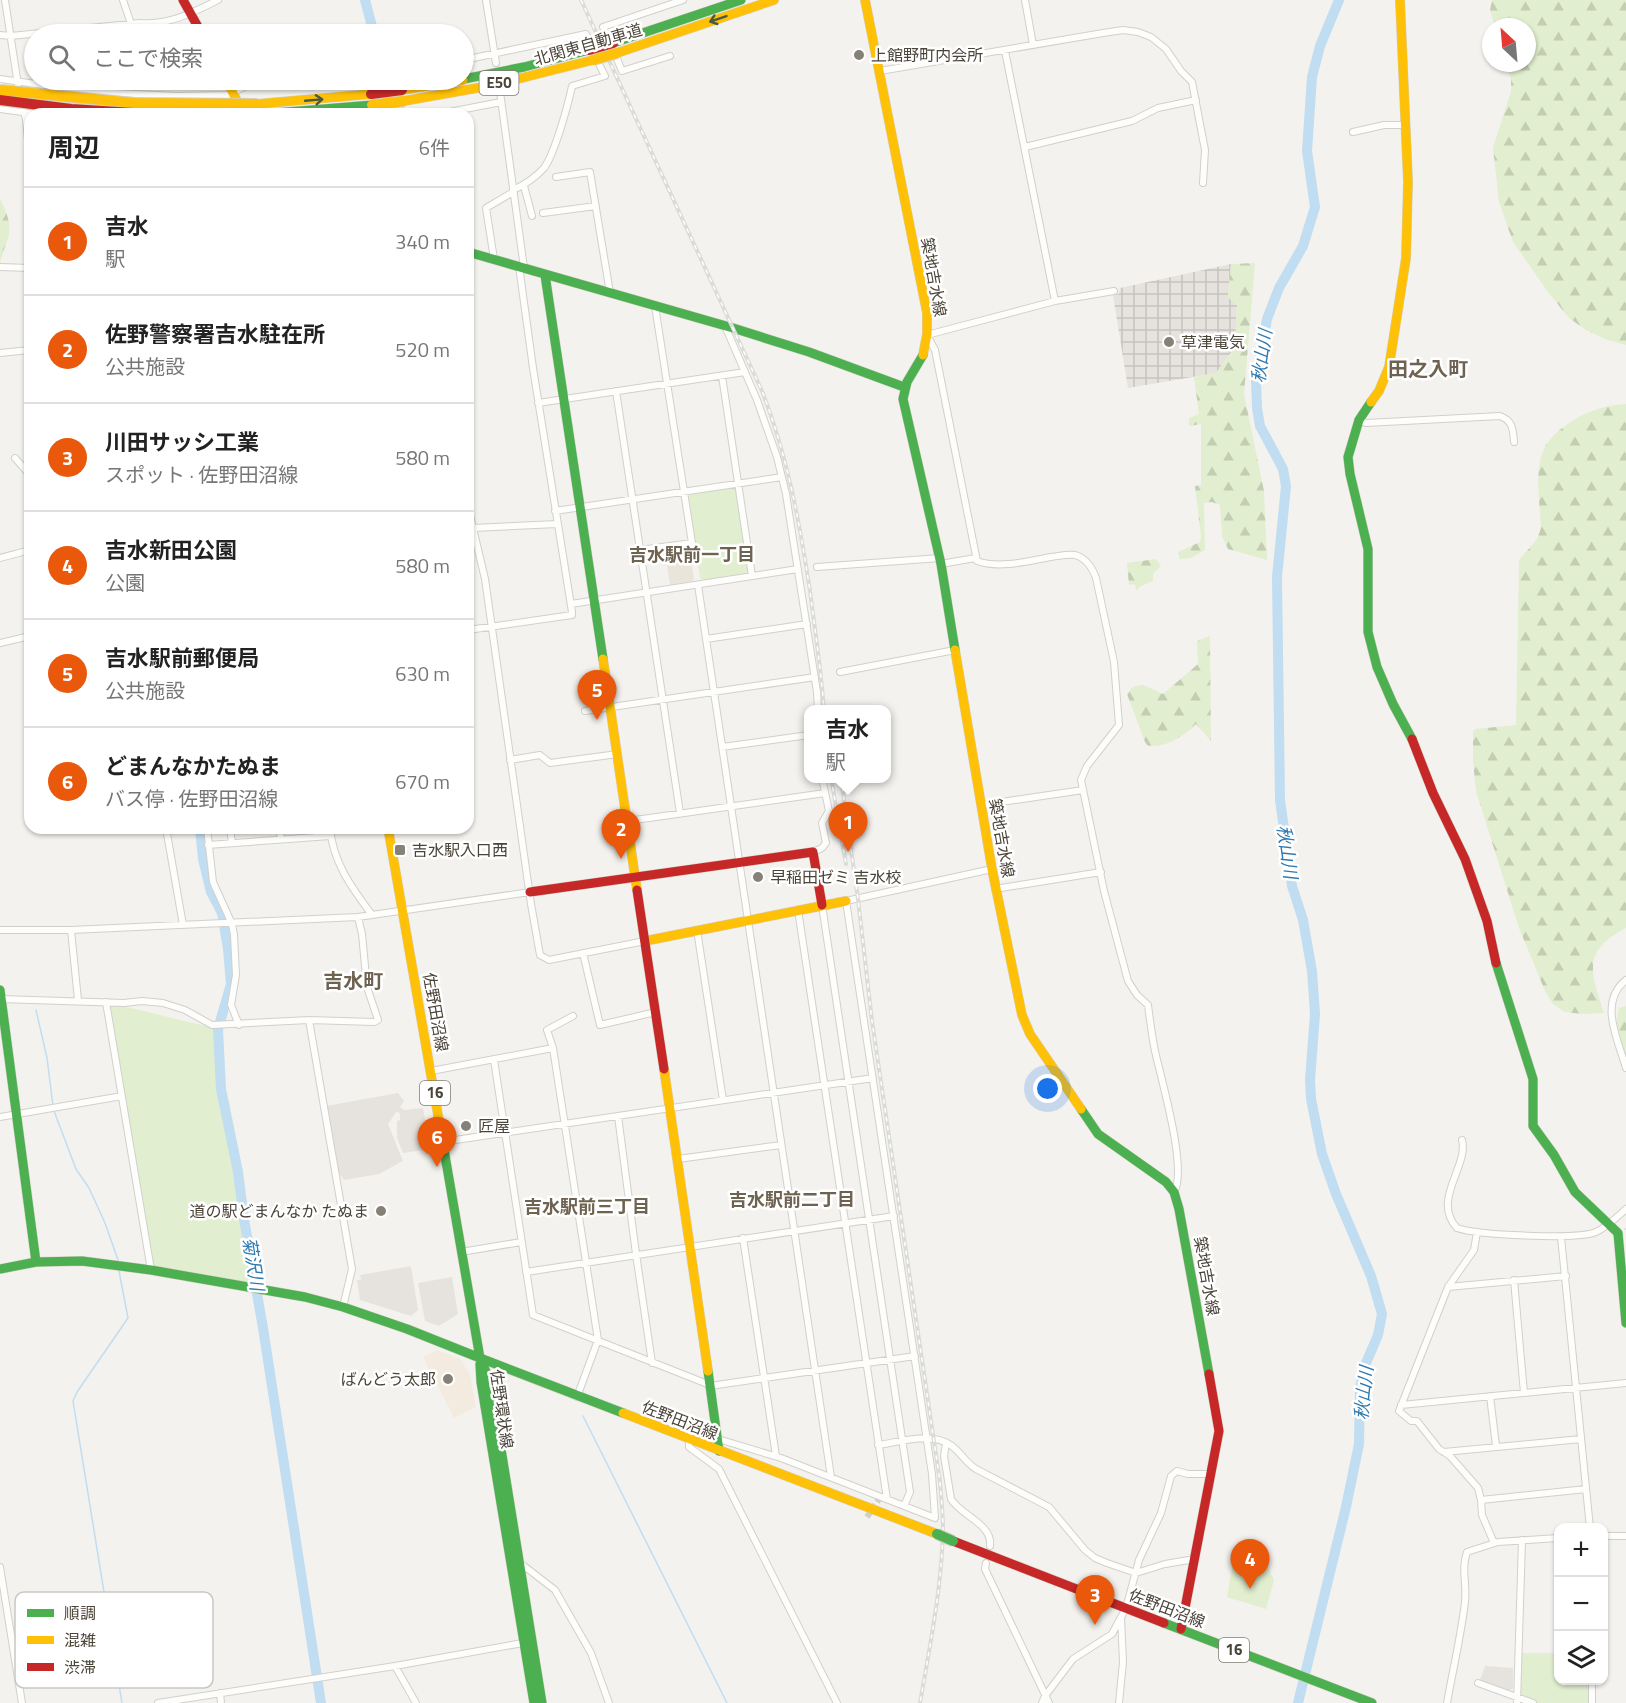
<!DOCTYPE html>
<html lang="ja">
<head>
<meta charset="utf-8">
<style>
  :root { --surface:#fff; --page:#f2f2f2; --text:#222; --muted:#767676; --line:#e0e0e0; --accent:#ea580c }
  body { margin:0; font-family:"Titillium Web","Noto Sans JP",sans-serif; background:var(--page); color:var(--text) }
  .controls { position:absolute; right:18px; bottom:18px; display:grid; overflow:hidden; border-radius:12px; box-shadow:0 2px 4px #0004 }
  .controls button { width:54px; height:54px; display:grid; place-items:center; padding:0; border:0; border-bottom:2px solid var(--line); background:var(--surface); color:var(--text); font:30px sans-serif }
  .compass { position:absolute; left:1482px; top:18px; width:54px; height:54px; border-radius:50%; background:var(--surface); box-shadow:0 2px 4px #0004; rotate:334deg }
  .you { position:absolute; left:1048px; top:1089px; width:21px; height:21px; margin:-15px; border:4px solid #fff; border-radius:50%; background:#1a73e8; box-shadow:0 0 0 9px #1a73e833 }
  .badge { display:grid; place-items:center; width:39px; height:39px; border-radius:50%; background:var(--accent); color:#fff; font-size:20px; font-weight:700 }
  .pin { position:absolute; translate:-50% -50px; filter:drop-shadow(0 2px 3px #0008) }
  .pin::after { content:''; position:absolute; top:32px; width:21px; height:18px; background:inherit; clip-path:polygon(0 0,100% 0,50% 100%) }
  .popup { position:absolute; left:804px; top:705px; width:87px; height:78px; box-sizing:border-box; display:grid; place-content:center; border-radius:12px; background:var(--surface); filter:drop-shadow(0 2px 4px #0005); font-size:20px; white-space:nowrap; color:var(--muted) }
  .popup b { font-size:22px; color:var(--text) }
  .popup::after { content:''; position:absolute; left:50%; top:100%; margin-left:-12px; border:12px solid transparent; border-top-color:var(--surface) }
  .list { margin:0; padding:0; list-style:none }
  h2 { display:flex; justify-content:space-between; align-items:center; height:78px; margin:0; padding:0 24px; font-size:26px }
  h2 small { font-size:20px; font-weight:400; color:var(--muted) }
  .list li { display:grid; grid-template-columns:39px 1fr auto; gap:18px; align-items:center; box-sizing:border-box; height:108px; padding:0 24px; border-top:2px solid var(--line) }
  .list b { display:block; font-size:22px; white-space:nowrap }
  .list p { margin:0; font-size:20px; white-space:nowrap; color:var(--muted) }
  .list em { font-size:20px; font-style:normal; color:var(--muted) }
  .icon { flex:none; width:33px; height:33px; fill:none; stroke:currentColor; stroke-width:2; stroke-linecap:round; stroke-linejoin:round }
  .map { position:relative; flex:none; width:1626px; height:1703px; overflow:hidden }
  .search { position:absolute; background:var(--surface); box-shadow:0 2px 4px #0004; left:24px; top:24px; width:450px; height:66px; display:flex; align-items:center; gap:15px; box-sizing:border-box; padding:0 21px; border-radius:33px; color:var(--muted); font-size:22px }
  .panel { position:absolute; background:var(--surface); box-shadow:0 2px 4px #0004; left:24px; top:108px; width:450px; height:726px; border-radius:18px }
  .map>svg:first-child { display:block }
  .commercial { fill:#f3ebdf }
  .industrial { fill:url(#industrial-grid) }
  .education { fill:#eae5da }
  .green { fill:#e1eecf }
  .forest { fill:url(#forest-firs) }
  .parking { fill:#e6e3df }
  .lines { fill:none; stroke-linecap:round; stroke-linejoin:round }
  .stream { stroke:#c0ddf1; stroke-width:1.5 }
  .river { stroke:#c0ddf1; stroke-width:10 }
  .street-tunnel { stroke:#d2cfca; stroke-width:6; stroke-dasharray:6 3; stroke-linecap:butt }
  .street-casing { stroke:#d2d0cb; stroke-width:8 }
  .fast-casing { stroke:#d3cfc5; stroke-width:10 }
  .slow-casing { stroke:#d3cfc5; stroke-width:10 }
  .jam-casing { stroke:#d3cfc5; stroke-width:10 }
  .street { stroke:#fdfdfc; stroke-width:6 }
  .fast { stroke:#4caf50; stroke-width:9 }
  .slow { stroke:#ffc107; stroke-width:9 }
  .jam { stroke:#c62828; stroke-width:9 }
  .rail-casing { stroke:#dbdbda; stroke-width:4 }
  .rail { stroke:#fff; stroke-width:1.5; stroke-dasharray:4.5; stroke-linecap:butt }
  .fast-bridge-casing { stroke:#d6cebb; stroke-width:12; stroke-linecap:butt }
  .slow-bridge-casing { stroke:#d6cebb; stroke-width:12; stroke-linecap:butt }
  .jam-bridge-casing { stroke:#d6cebb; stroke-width:12; stroke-linecap:butt }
  .fast-bridge { stroke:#4caf50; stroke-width:10 }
  .slow-bridge { stroke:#ffc107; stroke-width:10 }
  .jam-bridge { stroke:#c62828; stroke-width:10 }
  .oneway { stroke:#4b593e }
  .poi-dot { fill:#868178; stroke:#fff; stroke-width:2 }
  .labels { text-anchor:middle; stroke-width:5; stroke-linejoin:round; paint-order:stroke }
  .shield { fill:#fff; stroke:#817c74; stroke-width:1.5 }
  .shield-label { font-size:15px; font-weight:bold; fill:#4b4439 }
  .street-label { font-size:16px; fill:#4b4439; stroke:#fff }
  .poi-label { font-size:16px; fill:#4b4439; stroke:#fff; text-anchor:start }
  .water-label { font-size:18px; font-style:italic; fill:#2e7ab2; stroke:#fff }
  .neighbourhood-label { font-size:18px; font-weight:bold; fill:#6e6250; stroke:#fff }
  .quarter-label { font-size:20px; font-weight:bold; fill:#6e6250; stroke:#fff }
  .key { fill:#fff; stroke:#c9c7c4; stroke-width:1.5 }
  .key-label { font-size:16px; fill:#4b4439 }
</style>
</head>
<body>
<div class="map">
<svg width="1626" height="1703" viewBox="0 0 1626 1703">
  <defs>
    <pattern id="industrial-grid" width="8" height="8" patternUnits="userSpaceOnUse" patternTransform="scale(1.5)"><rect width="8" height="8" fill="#e6e2de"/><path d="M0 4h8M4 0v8" fill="none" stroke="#c7c3bf"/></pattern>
    <pattern id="forest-firs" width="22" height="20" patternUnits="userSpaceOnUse" patternTransform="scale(1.5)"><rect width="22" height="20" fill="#e1eecf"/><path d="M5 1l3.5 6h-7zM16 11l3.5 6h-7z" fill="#c3cdb2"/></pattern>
  </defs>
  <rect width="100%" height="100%" fill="#f4f2ee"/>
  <!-- commercial -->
  <path class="commercial" d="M437,1350L460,1359L470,1374L476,1407L454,1418L423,1357Z"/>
  <!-- industrial -->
  <path class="industrial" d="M1231,264L1228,297L1237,305L1235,347L1216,373L1128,388L1113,295L1119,294L1120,288Z"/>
  <!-- education -->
  <path class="education" d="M687,546L689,547L694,579L692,581L670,585L667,565H663L661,550Z"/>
  <!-- green -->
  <path class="green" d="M733,487L736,490L748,570L746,574L704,580L700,578L688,498L689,494Z
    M106,1002L218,1029V1055L244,1219L250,1287L151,1270Z
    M1234,1557L1266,1563L1274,1580L1266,1609L1227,1597Z
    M1518,1653H1558V1680L1592,1681V1703H1533L1517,1697Z"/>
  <!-- forest -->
  <path class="forest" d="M1492,0H1626V345L1605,339L1586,330L1569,318L1548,292L1513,242L1499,202L1493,148L1511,91V79L1506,63H1527V27H1495L1490,10Z
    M0,198C16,233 9,230 0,263Z
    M1255,263L1244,394L1264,491L1267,560L1228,549L1222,536L1220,505L1212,502L1204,503L1205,550L1191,558L1180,559L1178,552L1200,542L1201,537L1195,486L1201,485V424L1189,426V418L1199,414L1194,377L1216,373L1235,347L1237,305L1228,297L1231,264Z
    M1626,404V928C1581,951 1591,972 1604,1013L1582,1014L1565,1012L1553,1004L1545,991L1519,928L1476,791L1473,762V731L1475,729L1516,725L1519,560C1528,548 1538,543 1541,527C1540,503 1533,467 1546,445C1552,435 1564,426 1574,420C1590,410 1607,405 1626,404Z
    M1156,559L1161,566L1153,574V581L1141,586L1136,591L1135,584L1129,585L1127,563Z
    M1210,636L1211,741L1196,724C1184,736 1166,748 1148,746L1145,742L1127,694C1138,678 1148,688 1163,694L1198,664L1197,641Z
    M1626,1006V1057L1616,1024L1619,1008Z"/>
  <!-- parking -->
  <path class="parking" d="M398,1093L404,1101L400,1107L404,1110L423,1108L430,1149L403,1153L397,1138V1121L400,1120V1114L397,1111L388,1124L403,1161L379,1174L344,1180L338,1172L326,1106Z
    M411,1266L418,1310L411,1316L360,1300L357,1280H361L360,1275Z
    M452,1277L458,1314L439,1326L425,1321L418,1283Z
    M1485,1666L1513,1668V1688L1509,1691L1480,1680Z"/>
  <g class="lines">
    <!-- stream -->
    <path class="stream" d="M36,1010L47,1058L53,1106
      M54,1111L76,1169L89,1188L105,1223L118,1260
      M1625,1229H1626
      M119,1271L128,1318L77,1392L73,1401L122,1703
      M583,1416L727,1703"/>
    <!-- river -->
    <path class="river" d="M365,0L374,34
      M386,80V114
      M200,828L203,859L211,892L222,913L228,949L231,984L218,1029L221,1089L238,1172L244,1219L263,1328L321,1703
      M1298,1703L1346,1507L1359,1444L1360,1390L1363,1370L1378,1335L1382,1314L1371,1276L1336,1194L1322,1154L1311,1099L1310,1080L1315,1014L1312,971L1303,920L1292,886L1280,800L1277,577L1286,486L1283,469L1260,426L1257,408L1256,380L1267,319L1279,288L1303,246L1315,207L1307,151L1312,77L1320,46L1339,0"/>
    <!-- street-tunnel -->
    <path class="street-tunnel" d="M867,1517L879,1499"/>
    <defs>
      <path id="street" d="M5,0L18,85
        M123,0L131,24
        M486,0L496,63
        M1025,0L1033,45
        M0,35L11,36L139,23C170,25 192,13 218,0
        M611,45L603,27L683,0
        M1005,51L1055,301
        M615,54L622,71L670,56
        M464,60L586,34L592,49
        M880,71L1103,33L1123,30L1138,32L1151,37L1166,49L1181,71L1192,82L1205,150L1203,183
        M0,79L93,92L177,96L228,95L258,80
        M90,80L94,89L95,95
        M248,86L331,80
        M500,92L524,268
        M22,101L26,120L30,160
        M399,101L400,114
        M0,109L37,114
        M439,114L501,102
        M1353,132L1384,125H1406
        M1025,147L1132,121L1158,108L1196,100
        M556,177L590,172L610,293
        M524,186L532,216
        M513,190C524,185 536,177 544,168C555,153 568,105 572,86L605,76L596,58
        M543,213L596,206
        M494,259L486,208L513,192
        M0,267L30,268
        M1114,291L1055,301L927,335L935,350L977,561C999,569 1029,561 1051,557C1059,556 1067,554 1075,555C1086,558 1092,567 1096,578L1114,662L1119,725L1087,766L1081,780L1104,891L1128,981L1137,995L1148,1005C1150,1021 1152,1036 1155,1051C1161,1079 1188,1170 1174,1192
        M725,326L757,400L777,457L786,494L817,692L818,710
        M0,353L30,350
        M722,376L752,576
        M616,391L680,813
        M538,403L745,372
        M1359,420L1366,423L1500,416C1513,421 1513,429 1514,442
        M15,458L30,475
        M468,507L485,579L531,904L540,955L549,960L645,941
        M555,511L782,477
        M473,528L557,524
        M640,550L692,543L655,306
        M0,558L30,550
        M941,564L975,558
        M817,567L940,558
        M698,585L831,1477
        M571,604L798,569
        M468,630L572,615V612L533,368L519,266
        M706,639L807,624
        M0,643L30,636
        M840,672L955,650
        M585,711L815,677
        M722,747L809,735
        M510,760L540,755L550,763L618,754
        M981,805L1083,790
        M628,821L825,793
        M166,828L183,925
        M207,828L213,882L232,924L234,935L236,975L231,1005L239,1025
        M230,828L232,843
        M279,828L281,839
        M330,828C333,863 352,888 372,915
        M208,845L330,836
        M813,852L822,848L826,843L822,823L829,811L822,778
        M995,889L1101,872
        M822,905L910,1492L904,1506
        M798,910L887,1499
        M0,930H71L358,917L530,892
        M71,930L78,1000
        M697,930L723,1100
        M583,953L600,1025L656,1012
        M1626,980C1598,1002 1618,1040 1626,1068
        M1,999L124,1003L142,1001L163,1003L185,1010L212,1025L309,1020L374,1022L378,1020L367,987L362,934L358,917
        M106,1002L151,1270
        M573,1016L547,1030L553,1048L598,1340L577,1397
        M309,1020L352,1269L343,1307
        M494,1060L533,1315L710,1385
        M431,1071L553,1048
        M618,1116L636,1254L652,1363
        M0,1117L122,1096
        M1462,1140C1469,1166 1431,1200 1457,1228C1477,1235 1577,1240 1596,1232C1607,1227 1617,1217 1626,1209
        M442,1142L873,1078
        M678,1159L781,1145
        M1477,1232L1474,1250L1448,1287L1399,1411L1411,1421H1417L1439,1449L1450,1456L1478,1488L1481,1500L1482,1515L1494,1543
        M1561,1237L1590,1528
        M743,1238L776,1456
        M461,1252L521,1242
        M526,1272L894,1216
        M1514,1280L1524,1393
        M1448,1287L1566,1276
        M710,1386L915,1356
        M1490,1396L1496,1446
        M1401,1405L1626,1383
        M689,1439V1447L719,1469L837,1703
        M718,1439L781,1458L935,1518L932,1474L846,901L992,869
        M946,1443L944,1456L951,1499C960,1515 993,1524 990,1546
        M878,1445C901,1442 932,1431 952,1446C961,1453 966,1463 976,1469L1049,1507L1085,1550L1095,1558L1107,1563L1136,1573L1165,1564L1195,1559
        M1444,1452L1581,1439
        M1481,1500L1586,1489
        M1604,1536H1626
        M986,1563L985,1569L1049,1703
        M0,1567L22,1703
        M516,1567L524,1566L555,1590L591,1653L609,1703
        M395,1666L416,1703
        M1478,1683L1533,1703
        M220,1693L221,1703
        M158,1703L395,1666L528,1642
        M1042,1703L1045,1696L1073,1659L1112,1634L1126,1608L1139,1560L1161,1513L1171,1476L1177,1471L1188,1474H1211
        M1119,1703L1123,1662L1121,1618
        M1447,1703C1453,1669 1461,1636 1465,1602C1467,1584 1461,1569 1467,1552L1498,1542L1558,1538
        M1517,1703L1522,1540
        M1592,1703V1680"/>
      <path id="fast" d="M613,43L741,0
        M464,79L524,67L589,50
        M263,114L372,105
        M468,252L733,328L809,352L904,387
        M545,275L603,659
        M923,355L907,382L903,399L941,564L955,650
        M1371,402L1359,420L1348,457L1350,474L1368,549V632L1377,667L1393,704L1412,739
        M1496,963L1533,1079V1126L1554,1155L1575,1192L1618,1233L1626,1323
        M0,990L36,1262
        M1081,1109L1098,1134L1166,1182L1174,1192L1179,1209L1209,1374
        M443,1144L480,1358L623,1413
        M0,1269L36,1262L82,1261L151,1270L305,1297L343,1307L407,1329L480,1358
        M480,1358L490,1381L542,1703
        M480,1364L481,1382L534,1703
        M708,1371L719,1451
        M1164,1623L1372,1703"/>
      <path id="slow" d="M865,0L927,313V334L923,355
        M617,53L774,0
        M226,80L244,114
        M402,90L463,80
        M404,101L494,85L593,60
        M257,104L371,94
        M1371,402L1379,391L1389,367L1406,258L1408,182L1400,0
        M955,650L992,869L1022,1015L1030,1034L1081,1109
        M603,659L637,890
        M388,828L443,1144
        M645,941L846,901
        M664,1069L708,1371
        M623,1413L937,1534"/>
      <path id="jam" d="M183,0L202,34
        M1412,739L1433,793L1465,859L1487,921L1496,963
        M637,890L664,1069
        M530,892L813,852L822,905
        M953,1541L1164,1623
        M1181,1629L1219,1431L1209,1374"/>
    </defs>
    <!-- street casing -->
    <use href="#street" class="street-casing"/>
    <!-- fast casing -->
    <use href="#fast" class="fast-casing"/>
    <!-- slow casing -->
    <use href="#slow" class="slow-casing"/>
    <!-- jam casing -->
    <use href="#jam" class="jam-casing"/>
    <!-- street -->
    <use href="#street" class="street"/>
    <!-- fast -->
    <use href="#fast" class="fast"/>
    <!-- slow -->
    <use href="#slow" class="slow"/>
    <!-- jam -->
    <use href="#jam" class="jam"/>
    <defs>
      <path id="rail" d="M581,0L762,391C788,458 799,520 810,591C815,630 821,670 824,710
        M831,778L846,864
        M841,778L858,899L872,1021L940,1482C941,1497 943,1513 943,1528C942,1587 930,1645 920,1703"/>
    </defs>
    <!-- rail casing -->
    <use href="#rail" class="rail-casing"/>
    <!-- rail -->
    <use href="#rail" class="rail"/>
    <defs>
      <path id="fast-bridge" d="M937,1534L953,1541"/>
      <path id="slow-bridge" d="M593,60L617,53
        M0,90L134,103L257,104
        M372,105L404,101"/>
      <path id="jam-bridge" d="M589,50L613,43
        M371,94L402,90
        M0,100L71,109L149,114"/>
    </defs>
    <!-- fast-bridge casing -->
    <use href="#fast-bridge" class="fast-bridge-casing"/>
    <!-- slow-bridge casing -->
    <use href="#slow-bridge" class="slow-bridge-casing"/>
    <!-- jam-bridge casing -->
    <use href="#jam-bridge" class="jam-bridge-casing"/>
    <!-- fast-bridge -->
    <use href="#fast-bridge" class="fast-bridge"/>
    <!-- slow-bridge -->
    <use href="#slow-bridge" class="slow-bridge"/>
    <!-- jam-bridge -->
    <use href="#jam-bridge" class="jam-bridge"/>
  </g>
  <!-- one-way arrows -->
  <defs><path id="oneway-shaft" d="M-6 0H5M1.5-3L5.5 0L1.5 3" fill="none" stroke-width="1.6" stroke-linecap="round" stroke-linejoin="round" transform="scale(1.5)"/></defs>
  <g class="oneway">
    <use href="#oneway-shaft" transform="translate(718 19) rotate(161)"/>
    <use href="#oneway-shaft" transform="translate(314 100) rotate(-5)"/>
  </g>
  <!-- markers -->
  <g class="poi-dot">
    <circle cx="859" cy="55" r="6"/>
    <circle cx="1169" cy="342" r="6"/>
    <rect x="394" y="844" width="12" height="12" rx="3"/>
    <circle cx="758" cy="877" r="6"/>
    <circle cx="466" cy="1126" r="6"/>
    <circle cx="381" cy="1211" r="6"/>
    <circle cx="448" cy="1379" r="6"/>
  </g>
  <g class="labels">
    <!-- shield labels -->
    <g class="shield">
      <rect x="479.5" y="71" width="39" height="24" rx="4.5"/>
      <rect x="420" y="1081" width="30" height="24" rx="4.5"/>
      <rect x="1219" y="1638" width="30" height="24" rx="4.5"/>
    </g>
    <g class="shield-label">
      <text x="499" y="88">E50</text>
      <text x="435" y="1098">16</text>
      <text x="1234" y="1655">16</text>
    </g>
    <!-- street labels -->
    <g class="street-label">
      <text transform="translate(588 44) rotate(-16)" y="6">北関東自動車道</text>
      <text transform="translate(934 277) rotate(80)" y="6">築地吉水線</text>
      <text transform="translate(1002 838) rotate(80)" y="6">築地吉水線</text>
      <text transform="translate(436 1012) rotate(80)" y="6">佐野田沼線</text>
      <text transform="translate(1207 1276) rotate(80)" y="6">築地吉水線</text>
      <text transform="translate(502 1409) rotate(82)" y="6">佐野環状線</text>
      <text transform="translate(680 1420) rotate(21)" y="6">佐野田沼線</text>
      <text transform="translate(1167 1608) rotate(21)" y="6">佐野田沼線</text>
    </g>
    <!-- poi labels -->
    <g class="poi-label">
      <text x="871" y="61">上館野町内会所</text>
      <text x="1181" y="348">草津電気</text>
      <text x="412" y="856">吉水駅入口西</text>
      <text x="770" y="883">早稲田ゼミ 吉水校</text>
      <text x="478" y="1132">匠屋</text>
      <text x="369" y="1217" text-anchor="end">道の駅どまんなか たぬま</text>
      <text x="436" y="1385" text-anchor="end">ばんどう太郎</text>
    </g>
    <!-- water labels -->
    <g class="water-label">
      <text transform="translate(1262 356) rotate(-82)" y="6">秋山川</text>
      <text transform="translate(1287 852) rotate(82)" y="6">秋山川</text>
      <text transform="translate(253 1264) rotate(81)" y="6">菊沢川</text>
      <text transform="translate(1364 1393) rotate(-84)" y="6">秋山川</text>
    </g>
    <!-- neighbourhood labels -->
    <g class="neighbourhood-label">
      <text x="692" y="561">吉水駅前一丁目</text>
      <text x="792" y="1206">吉水駅前二丁目</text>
      <text x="587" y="1213">吉水駅前三丁目</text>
    </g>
    <!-- quarter labels -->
    <g class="quarter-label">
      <text x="1428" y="376">田之入町</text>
      <text x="353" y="988">吉水町</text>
    </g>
  </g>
  <!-- legend -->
  <rect x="15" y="1592" width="198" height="96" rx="9" class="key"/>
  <rect x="27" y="1609" width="27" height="8" fill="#4caf50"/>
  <rect x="27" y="1636" width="27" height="8" fill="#ffc107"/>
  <rect x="27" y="1663" width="27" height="8" fill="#c62828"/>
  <g class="key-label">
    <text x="64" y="1619">順調</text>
    <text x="64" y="1646">混雑</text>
    <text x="64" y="1673">渋滞</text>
  </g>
</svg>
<div class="controls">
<button>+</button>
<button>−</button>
<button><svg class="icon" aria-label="layers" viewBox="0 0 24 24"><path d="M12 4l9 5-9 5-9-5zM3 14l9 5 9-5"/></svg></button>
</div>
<svg class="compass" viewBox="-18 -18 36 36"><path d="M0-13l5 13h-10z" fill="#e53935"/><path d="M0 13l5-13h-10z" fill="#767676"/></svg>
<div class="you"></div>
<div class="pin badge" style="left:848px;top:852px">1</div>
<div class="popup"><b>吉水</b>駅</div>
<div class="pin badge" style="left:621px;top:859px">2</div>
<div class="pin badge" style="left:1095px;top:1625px">3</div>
<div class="pin badge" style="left:1250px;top:1589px">4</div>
<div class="pin badge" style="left:597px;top:720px">5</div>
<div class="pin badge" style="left:437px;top:1167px">6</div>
<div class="search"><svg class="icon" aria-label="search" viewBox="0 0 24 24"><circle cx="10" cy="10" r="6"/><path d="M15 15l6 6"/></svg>ここで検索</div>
<section class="panel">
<h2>周辺<small>6件</small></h2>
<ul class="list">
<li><span class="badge">1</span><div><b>吉水</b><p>駅</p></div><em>340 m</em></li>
<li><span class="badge">2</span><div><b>佐野警察署吉水駐在所</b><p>公共施設</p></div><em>520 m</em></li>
<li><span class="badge">3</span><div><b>川田サッシ工業</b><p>スポット · 佐野田沼線</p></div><em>580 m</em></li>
<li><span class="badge">4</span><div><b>吉水新田公園</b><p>公園</p></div><em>580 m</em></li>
<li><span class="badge">5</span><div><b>吉水駅前郵便局</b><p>公共施設</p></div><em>630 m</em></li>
<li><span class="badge">6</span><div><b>どまんなかたぬま</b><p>バス停 · 佐野田沼線</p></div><em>670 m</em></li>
</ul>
</section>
</div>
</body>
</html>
